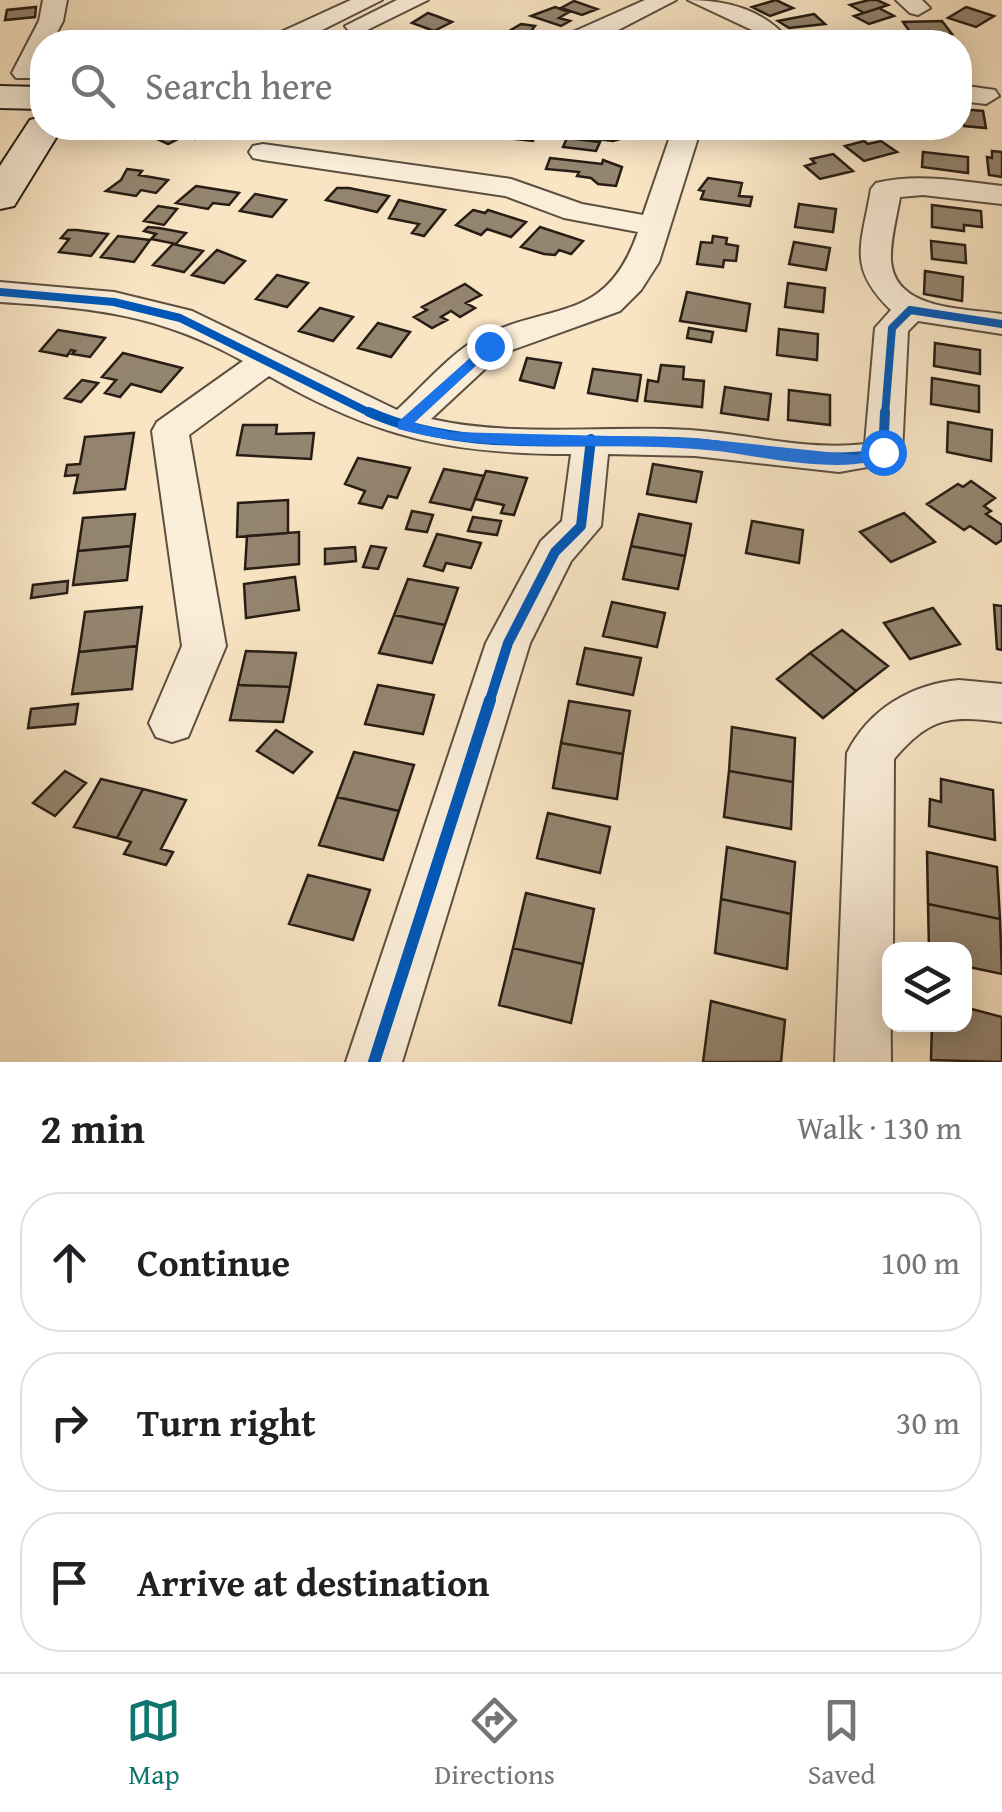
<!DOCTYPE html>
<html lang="en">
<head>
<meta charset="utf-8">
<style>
  :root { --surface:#fff; --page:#f6f6f6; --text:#202124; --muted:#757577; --line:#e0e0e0; --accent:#0f766e }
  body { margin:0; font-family:"Gentium Book Plus",serif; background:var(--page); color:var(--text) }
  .controls { position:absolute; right:30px; bottom:30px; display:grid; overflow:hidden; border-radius:20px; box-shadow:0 5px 25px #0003 }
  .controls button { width:90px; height:90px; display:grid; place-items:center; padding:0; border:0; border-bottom:2px solid var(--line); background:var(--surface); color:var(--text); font:50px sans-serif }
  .stop { position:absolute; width:30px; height:30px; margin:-22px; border:8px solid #1a73e8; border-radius:50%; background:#fff }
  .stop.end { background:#1a73e8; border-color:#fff; box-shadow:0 2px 10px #0008 }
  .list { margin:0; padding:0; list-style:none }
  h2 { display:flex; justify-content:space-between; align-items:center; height:130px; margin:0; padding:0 40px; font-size:42px }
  h2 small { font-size:32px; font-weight:400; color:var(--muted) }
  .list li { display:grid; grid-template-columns:65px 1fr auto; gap:30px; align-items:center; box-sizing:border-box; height:140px; margin:0 20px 20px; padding:0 20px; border:2px solid var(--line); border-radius:40px }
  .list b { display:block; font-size:38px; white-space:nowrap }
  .list em { font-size:32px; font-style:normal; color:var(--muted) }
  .icon { flex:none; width:55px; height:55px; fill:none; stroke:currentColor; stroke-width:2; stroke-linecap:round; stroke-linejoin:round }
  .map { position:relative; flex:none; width:1002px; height:1062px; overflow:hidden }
  .search { position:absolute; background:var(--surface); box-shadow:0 5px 25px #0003; left:30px; right:30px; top:30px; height:110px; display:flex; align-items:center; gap:25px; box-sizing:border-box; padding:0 35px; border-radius:40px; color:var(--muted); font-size:38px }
  .sheet { height:610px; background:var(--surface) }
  nav { display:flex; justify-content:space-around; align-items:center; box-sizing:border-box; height:140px; border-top:2px solid var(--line); background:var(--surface); font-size:28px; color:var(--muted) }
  nav a { display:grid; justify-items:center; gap:5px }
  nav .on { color:var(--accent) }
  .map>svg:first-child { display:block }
  .building { fill:#948570; stroke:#271d14; stroke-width:2.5 }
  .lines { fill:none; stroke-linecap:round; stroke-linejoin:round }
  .street-casing { stroke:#5c4f40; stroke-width:4 }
  .secondary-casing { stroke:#271d14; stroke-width:4 }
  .street { fill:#fbeed9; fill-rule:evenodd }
  .secondary { fill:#fbeed9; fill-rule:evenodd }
  .cycleway-far2-casing { stroke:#fbeed9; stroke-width:12 }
  .cycleway-far1-casing { stroke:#fbeed9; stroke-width:16 }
  .cycleway-casing { stroke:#fbeed9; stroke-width:19 }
  .cycleway-far2 { stroke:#0057b8; stroke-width:8 }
  .cycleway-far1 { stroke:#0057b8; stroke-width:10 }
  .cycleway { stroke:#0057b8; stroke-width:12 }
  .route { fill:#1a73e8 }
</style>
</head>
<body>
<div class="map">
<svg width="1002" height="1062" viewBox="0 0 1002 1062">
  <rect width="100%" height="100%" fill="#f9e5c4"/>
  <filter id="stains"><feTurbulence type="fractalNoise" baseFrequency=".002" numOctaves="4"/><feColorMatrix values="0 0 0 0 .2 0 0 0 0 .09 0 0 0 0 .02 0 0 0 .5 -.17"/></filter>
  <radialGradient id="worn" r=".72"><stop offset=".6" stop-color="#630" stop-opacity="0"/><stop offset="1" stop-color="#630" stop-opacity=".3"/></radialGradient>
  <!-- building -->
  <path class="building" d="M776,0L793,8L770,16L752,7Z
    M869,0H877L888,5L864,13L850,5Z
    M574,1L597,9L582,15L561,8Z
    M36,7L35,17L5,20L7,10Z
    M555,7L569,12L559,18L570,21L561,26L531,16Z
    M966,7L994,16L976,27L948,18Z
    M879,8L894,16L869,24L854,16Z
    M428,13L439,17L452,22L434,31L412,23Z
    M814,14L825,24L789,28L778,21Z
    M942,21L952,34L912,35L903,22Z
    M521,24L535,26L532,30L547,33L543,38L506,33Z
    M961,109L983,111L986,128L964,126Z
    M170,128H215L195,139L186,135L168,144L155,138L173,129Z
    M413,128H463L454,129L451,137L438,138L422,137L424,133H415Z
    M469,128H537L533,141L479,135L481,131Z
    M583,128H624L620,139L613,141L580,137Z
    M567,138L600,142L596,151L563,147Z
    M864,141L868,144L881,141L897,152L864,161L845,146Z
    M992,151L1002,152V177L989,175L987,157L992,158Z
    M923,152L968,157V173L922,167Z
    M833,154L853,171L820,179L805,166L815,163L811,159Z
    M550,158L602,164L603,160L622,167L616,186L598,184L591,178L577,176L579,172L546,169Z
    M127,169L142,171L139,175L168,180L156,193L141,190L136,196L106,191L121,180Z
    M708,178L742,183L739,196L752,197L750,206L701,199L704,191L699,190Z
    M196,186L239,193L229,205L213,203L208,209L176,203Z
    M337,188H349L389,196L377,212L326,200Z
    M255,194L286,200L272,217L240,211Z
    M399,200L445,210L424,236L412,233L419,224L389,218Z
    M799,204L836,209L833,232L795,227Z
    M932,205L981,211L982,227L964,225V231L932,227Z
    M158,206L177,209L164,225L144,221Z
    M473,210L485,213L488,210L526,222L511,237L487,229L481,235L456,225Z
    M148,227L159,228L186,233L176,244L151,239L156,234L144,231Z
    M540,227L583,241L571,254L559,250L555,255L544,254L521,247Z
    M68,230H77L108,234L91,256L59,252L69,239L61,238Z
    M118,236L150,240L134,262L101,257Z
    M713,236L727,238L726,244L738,246L736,261L724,260L723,267L697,264L701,242L712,243Z
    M931,241L965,245L966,263L932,259Z
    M794,242L830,248L826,270L789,264Z
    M173,244L203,251L184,272L153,265Z
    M217,250L245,261L224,283L192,275Z
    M925,271L963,277L962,301L924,294Z
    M277,275L308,283L287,307L256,299Z
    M788,283L825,288L823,312L785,307Z
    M465,284L481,295L466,303L475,308L460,317L451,311L441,317L447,320L432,328L414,317L427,310L422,307Z
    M687,292L750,304L746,331L680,321Z
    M320,308L353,317L333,341L299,331Z
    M378,323L410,332L391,357L358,348Z
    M689,328L713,332L711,342L687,338Z
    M779,329L818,334L817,360L777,355Z
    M58,330L105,338L90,357L72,354L75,351L71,350L67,356L40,351Z
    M935,343L980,350V374L934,366Z
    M123,353L182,368L161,392L131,384L120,397L105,393L116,380L102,377Z
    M527,358L561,363L554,388L520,380Z
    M661,365L684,367L683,379L704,381L702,407L645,401L648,380L658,382Z
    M593,369L641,375L637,401L588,393Z
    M932,378L979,386V412L931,404Z
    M82,380L98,383L81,402L65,398Z
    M725,387L771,394L768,420L721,413Z
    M789,390L830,395V425L788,420Z
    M948,422L992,430L991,461L947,452Z
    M243,425H277L276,434L314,433L311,459L237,455Z
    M134,433L125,489L74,493L78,475L65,476L67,465L80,464L85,437Z
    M358,458L410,468L397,498L388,496L382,508L359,503L365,491L345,484Z
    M653,464L702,472L696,502L647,494Z
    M444,469L484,476L471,510L430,502Z
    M486,471L527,478L514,515L501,513L504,505L475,499Z
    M971,481L995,498L984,506L991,511L986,514L1002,525V540L996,544L970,526L964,530L927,504L958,484L963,487Z
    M288,500V533L237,537L238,503Z
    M412,511L433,515L427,532L406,529Z
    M904,513L935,542L891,562L860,532Z
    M135,514L131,546L78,551L83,518Z
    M639,514L691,524L685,556L631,546Z
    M473,517L501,521L497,535L468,531Z
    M752,521L803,530L799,563L746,553Z
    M299,532V564L245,569L247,536Z
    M437,534L481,543L471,568L446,563L443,571L424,566Z
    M131,546L127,580L73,585L78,551Z
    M371,546L386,548L378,569L363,567Z
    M631,546L685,556L678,589L623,579Z
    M355,547L356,561L325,564V549Z
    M295,577L299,610L246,618L244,584Z
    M408,579L458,588L445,625L394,615Z
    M68,581L67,593L31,598L33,585Z
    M612,602L665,613L657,647L603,636Z
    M994,605L1002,606V650L997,649Z
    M142,607L137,646L79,652L85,612Z
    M933,608L960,644L910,659L884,623Z
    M394,615L445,625L432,663L379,653Z
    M842,630L888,666L856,691L810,653Z
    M137,646L132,689L72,694L79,652Z
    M585,648L641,658L633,695L577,684Z
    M246,651L296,653L290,687L238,685Z
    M810,653L856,691L823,718L777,679Z
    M238,685L290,687L283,722L230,720Z
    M378,685L434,695L423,734L365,724Z
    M569,701L630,711L623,754L561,743Z
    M78,704L75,724L28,728L31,709Z
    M732,727L795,738L793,782L729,771Z
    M276,730L312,752L293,773L257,751Z
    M561,743L623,754L617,799L553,788Z
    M354,752L414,765L399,811L337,797Z
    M65,771L86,783L55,816L33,803Z
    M729,771L793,782L791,829L724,817Z
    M101,779L143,789L117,838L74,827Z
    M941,779L993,790L995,840L929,826L930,799L941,802Z
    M143,789L186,800L161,849L173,852L166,865L124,854L131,842L117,838Z
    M337,797L399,811L383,860L319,845Z
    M548,813L610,827L600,873L537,858Z
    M727,847L795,862L791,914L721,899Z
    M927,852L997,867L1000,919L928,904Z
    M308,875L370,890L353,940L289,924Z
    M526,893L594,909L583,964L513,948Z
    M721,899L791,914L787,969L715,953Z
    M928,904L1000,919L1002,974L964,966V949H929Z
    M513,948L583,964L571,1023L499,1005Z
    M711,1001L785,1020L781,1062H703Z
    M964,1007L1002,1017V1062L931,1060L932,1024H964Z"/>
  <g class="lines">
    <defs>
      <path id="street" d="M43,0H67L63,21L52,42H42V63L34,78H16L12,73L39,21Z
        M351,0H382L298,42H267L270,37Z
        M397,0H428L365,31H349L345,26Z
        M645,0H676L595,42H571L573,32Z
        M688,0C726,0 766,10 790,42H765L754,31Z
        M896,0H922L930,8L918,15L910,13Z
        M960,85L995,90L999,96L986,104L960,101Z
        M673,128H701L659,262L641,290L620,311L501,354L431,419C515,438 605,425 690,430C749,434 806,451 865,444L875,328L891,310C846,267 862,244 871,189L876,183C917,173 960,181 1002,186V204L923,195L900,197C897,216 890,240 891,260C894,311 965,308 1002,314V334L918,321L908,331L902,453L896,462L839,472L695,456L608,454L601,526L571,561L530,643L402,1062H346L486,643L541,541L562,521L571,454C448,454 375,437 269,376L189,435L226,646L188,737L172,742L156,737L149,723L182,646L152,431L157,422L243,361C158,314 95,308 0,302V282L114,292L192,311L397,410C420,389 453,351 479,338C551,301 606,325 638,232L564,218L505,196L263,160L253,158L249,152L253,146L263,144L511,179L582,204L643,215Z
        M959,680L1002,684V722C949,715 930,717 894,759L893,949H890L891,1062H835L847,753C869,709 912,684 959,680Z"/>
      <path id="secondary" d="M0,86L42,87V109L0,108Z
        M42,117V128H62L14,206L0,209V166L30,120Z"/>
    </defs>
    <!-- street casing -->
    <use href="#street" class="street-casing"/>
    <!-- secondary casing -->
    <use href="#secondary" class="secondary-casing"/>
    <!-- street -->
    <use href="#street" class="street"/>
    <!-- secondary -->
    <use href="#secondary" class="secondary"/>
    <defs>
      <path id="cycleway-far2" d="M0,292L114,302L180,318L374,415
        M885,415L892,328L910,310L1002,324"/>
      <path id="cycleway-far1" d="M369,412C471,457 586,435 693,443C758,448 819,466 883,453L885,412
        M489,703L508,643L555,552L581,526L591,439"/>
      <path id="cycleway" d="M374,1062L490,700"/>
    </defs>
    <!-- cycleway-far2 casing -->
    <use href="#cycleway-far2" class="cycleway-far2-casing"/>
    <!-- cycleway-far1 casing -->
    <use href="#cycleway-far1" class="cycleway-far1-casing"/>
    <!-- cycleway casing -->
    <use href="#cycleway" class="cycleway-casing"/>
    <!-- cycleway-far2 -->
    <use href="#cycleway-far2" class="cycleway-far2"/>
    <!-- cycleway-far1 -->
    <use href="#cycleway-far1" class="cycleway-far1"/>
    <!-- cycleway -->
    <use href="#cycleway" class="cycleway"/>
  </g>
  <!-- route -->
  <path class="route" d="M489,341L496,346L494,349L414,423L450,432L694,438L856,455L883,447L891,452C860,479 759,456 718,451C612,439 502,457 398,429V422Z"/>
  <rect width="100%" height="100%" filter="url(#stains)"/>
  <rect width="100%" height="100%" fill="url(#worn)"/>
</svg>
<div class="controls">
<button><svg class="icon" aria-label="layers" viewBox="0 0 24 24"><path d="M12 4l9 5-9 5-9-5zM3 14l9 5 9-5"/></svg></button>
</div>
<div class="stop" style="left:883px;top:452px"></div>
<div class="stop end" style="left:489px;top:346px"></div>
<div class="search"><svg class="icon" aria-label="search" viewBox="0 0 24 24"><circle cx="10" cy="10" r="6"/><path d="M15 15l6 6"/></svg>Search here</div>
</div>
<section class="sheet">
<h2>2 min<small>Walk · 130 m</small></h2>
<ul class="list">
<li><svg class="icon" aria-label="ahead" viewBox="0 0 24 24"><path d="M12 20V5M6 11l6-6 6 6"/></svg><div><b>Continue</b></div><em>100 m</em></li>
<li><svg class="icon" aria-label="right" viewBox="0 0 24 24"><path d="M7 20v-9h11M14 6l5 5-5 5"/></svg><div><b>Turn right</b></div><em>30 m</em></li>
<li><svg class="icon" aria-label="arrive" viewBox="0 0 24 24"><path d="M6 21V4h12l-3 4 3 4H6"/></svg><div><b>Arrive at destination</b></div></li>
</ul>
</section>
<nav>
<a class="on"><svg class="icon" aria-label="map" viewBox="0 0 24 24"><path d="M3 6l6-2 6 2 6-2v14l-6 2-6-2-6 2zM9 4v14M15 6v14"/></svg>Map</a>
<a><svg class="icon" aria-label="directions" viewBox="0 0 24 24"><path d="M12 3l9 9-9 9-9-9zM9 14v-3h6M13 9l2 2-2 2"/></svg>Directions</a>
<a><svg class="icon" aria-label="saved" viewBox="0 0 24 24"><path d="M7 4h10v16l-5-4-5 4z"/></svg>Saved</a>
</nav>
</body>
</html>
